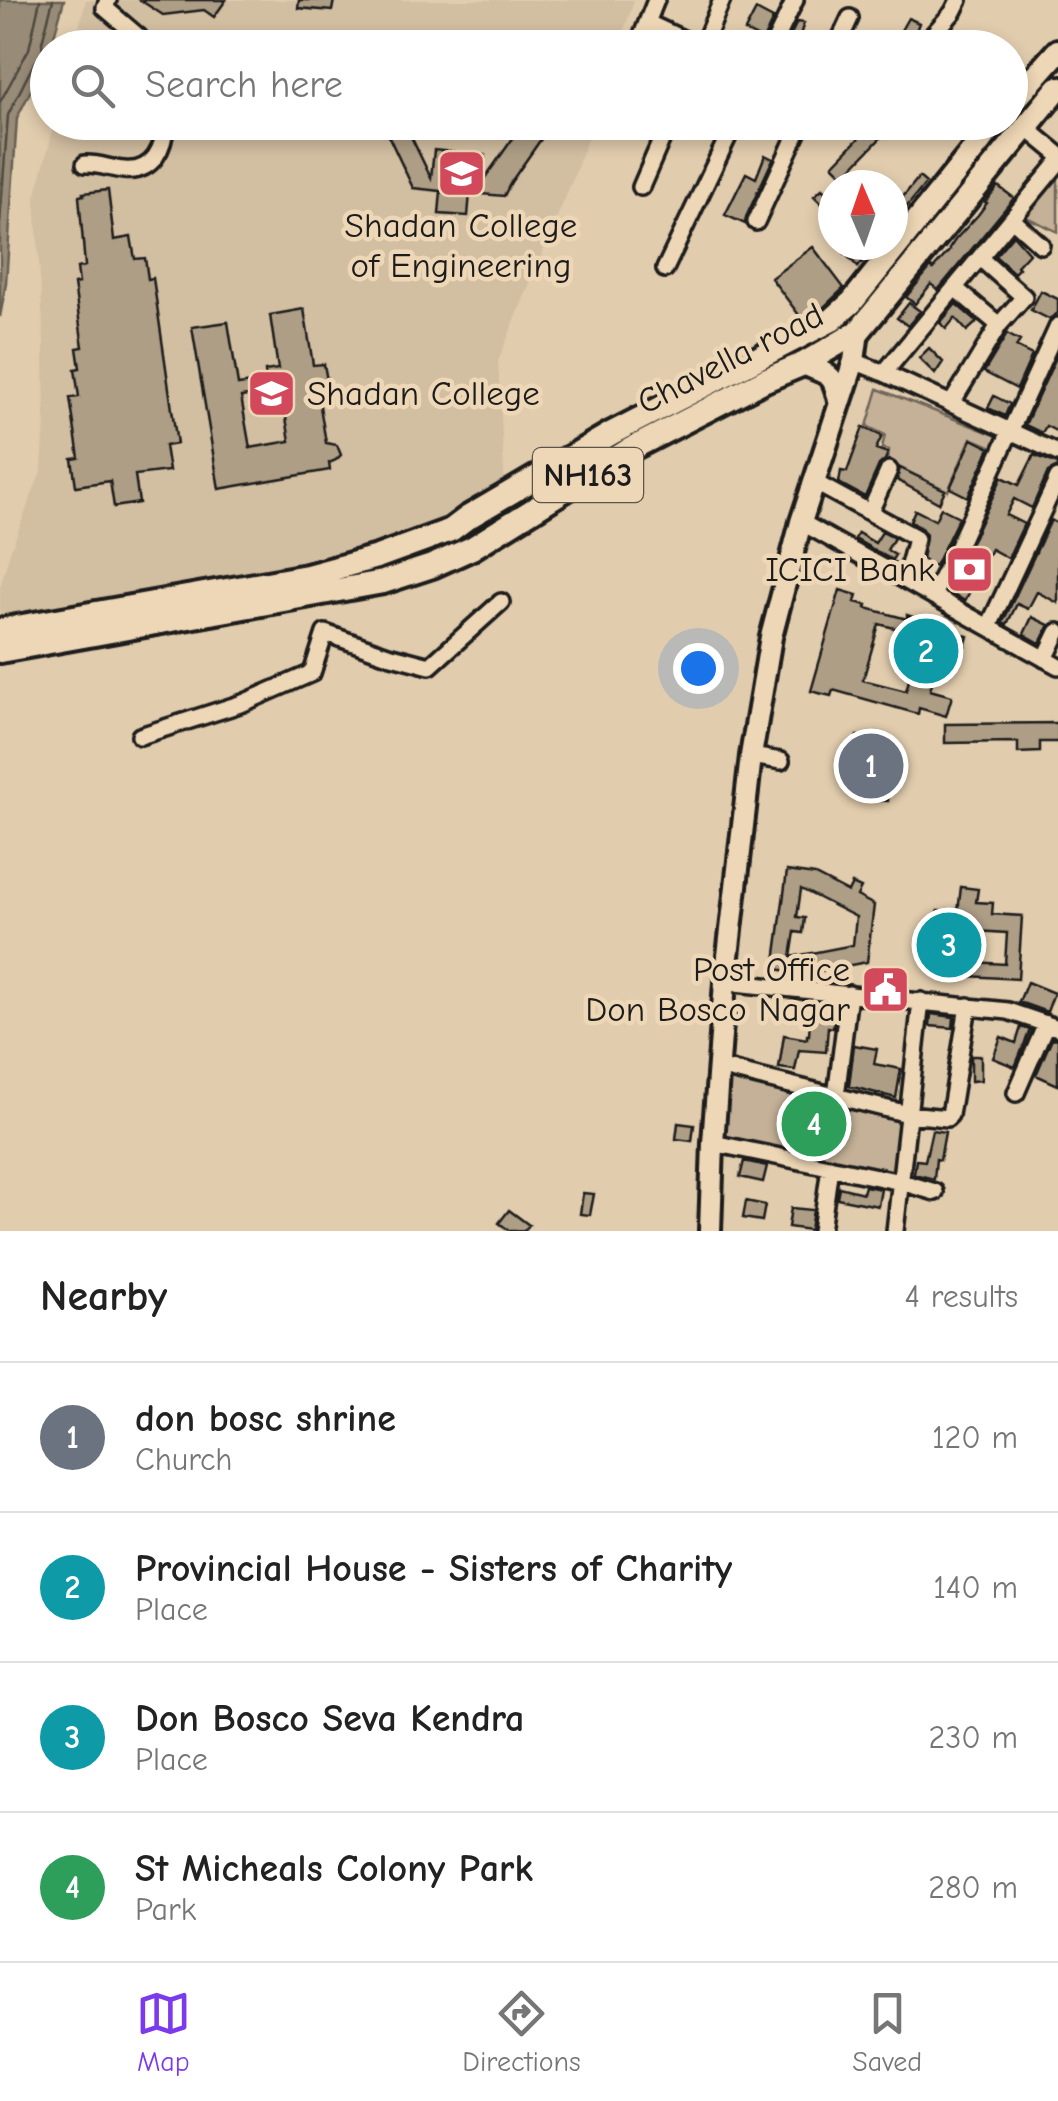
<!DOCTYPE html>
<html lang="en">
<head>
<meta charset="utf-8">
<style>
  :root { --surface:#fff; --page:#f6f6f6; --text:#222; --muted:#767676; --line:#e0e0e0; --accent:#7c3aed }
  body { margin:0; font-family:"Comic Neue",sans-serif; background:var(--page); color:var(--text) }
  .compass { position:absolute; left:818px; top:170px; width:90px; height:90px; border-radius:50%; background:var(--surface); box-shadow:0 5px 15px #0003; rotate:358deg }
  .you { position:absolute; left:698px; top:668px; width:35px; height:35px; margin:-25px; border:8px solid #fff; border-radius:50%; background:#1a73e8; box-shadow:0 0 0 15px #1a73e833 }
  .badge { display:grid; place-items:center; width:65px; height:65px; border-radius:50%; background:var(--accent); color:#fff; font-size:32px; font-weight:700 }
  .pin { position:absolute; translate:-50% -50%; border:5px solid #fff; box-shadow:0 2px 10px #0006 }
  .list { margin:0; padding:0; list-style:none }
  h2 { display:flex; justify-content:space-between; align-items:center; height:130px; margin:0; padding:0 40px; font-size:42px }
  h2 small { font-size:32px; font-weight:400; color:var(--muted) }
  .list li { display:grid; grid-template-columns:65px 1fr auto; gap:30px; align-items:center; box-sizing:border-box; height:150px; padding:0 40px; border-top:2px solid var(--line) }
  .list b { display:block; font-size:38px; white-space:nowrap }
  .list p { margin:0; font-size:32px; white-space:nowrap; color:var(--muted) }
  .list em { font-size:32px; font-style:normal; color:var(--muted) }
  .icon { flex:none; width:55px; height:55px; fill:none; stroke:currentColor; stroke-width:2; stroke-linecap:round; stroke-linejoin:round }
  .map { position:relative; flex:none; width:1058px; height:1231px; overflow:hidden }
  .search { position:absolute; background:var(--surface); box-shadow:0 5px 15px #0003; left:30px; right:30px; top:30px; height:110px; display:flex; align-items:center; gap:25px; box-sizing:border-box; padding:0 35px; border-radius:55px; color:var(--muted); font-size:38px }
  .sheet { height:730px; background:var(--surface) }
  nav { display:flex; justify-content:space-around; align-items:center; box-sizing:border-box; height:140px; border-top:2px solid var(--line); background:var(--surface); font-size:28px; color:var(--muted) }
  nav a { display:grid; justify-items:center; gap:5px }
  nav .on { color:var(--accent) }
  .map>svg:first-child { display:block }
  .built { fill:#d2bea1 }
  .green { fill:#c4b197; stroke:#70665a; stroke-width:2.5 }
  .water { fill:#988b77; stroke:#665f53; stroke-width:2.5 }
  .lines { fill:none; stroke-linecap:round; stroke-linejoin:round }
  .shore { stroke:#4e4840; stroke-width:2.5 }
  .building { fill:#ae9e86; stroke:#1c1c1c; stroke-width:2.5; fill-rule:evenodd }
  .minor-casing { stroke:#1c1c1c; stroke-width:22 }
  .major-casing { stroke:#1c1c1c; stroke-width:28 }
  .highway-casing { stroke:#1c1c1c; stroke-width:30 }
  .minor { stroke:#eed7b6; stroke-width:15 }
  .major { stroke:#eed7b6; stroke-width:20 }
  .highway { stroke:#eed7b6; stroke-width:22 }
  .labels { text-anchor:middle; stroke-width:9; stroke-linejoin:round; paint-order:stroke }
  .shield { fill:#eed7b6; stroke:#5b544a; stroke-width:2.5 }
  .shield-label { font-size:32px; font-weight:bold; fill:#1c1c1c }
  .poi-label { font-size:35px; fill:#1c1c1c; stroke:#eed7b6; text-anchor:end }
  .street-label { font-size:35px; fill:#1c1c1c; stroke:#eed7b6 }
</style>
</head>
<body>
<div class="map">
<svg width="1058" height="1231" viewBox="0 0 1058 1231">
  <rect width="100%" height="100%" fill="#e1ccad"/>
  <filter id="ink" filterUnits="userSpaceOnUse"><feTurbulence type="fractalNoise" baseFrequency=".01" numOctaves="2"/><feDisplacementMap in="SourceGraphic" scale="20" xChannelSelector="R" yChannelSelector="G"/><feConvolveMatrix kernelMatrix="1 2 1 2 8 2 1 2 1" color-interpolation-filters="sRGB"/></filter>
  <g filter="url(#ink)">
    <!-- built -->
    <path class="built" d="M86,0H633L634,1L618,47L74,48Z
      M55,123H593L574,176L498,361L505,490L438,527L352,558L0,623V587L10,552L42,469L45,424L44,341L35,198Z"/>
    <!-- green -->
    <path class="green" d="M1058,169V232L1024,216L1027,208Z
      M878,389L1003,438L997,449L971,438L948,491L888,462L889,450L882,448L885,435L867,426Z
      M725,1066L912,1113L905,1181L717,1142Z"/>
    <!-- water -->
    <path class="water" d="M0,0H64L51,47L48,48L47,58L17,118L6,283L0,317Z"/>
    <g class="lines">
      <!-- shore -->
      <path class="shore" d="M0,102L29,49L40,0
        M0,222L8,115L34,63L43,55L42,42L53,0"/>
    </g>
    <!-- building -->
    <path class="building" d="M140,0H226L214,17L204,10L163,15Z
      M299,0H334L332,11L298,8Z
      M756,10L773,19L763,40L745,31Z
      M908,18L919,23L915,34L917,35L909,48H891Z
      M797,22L804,23L800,35L819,48L785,47Z
      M424,30L512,37L518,48H412Z
      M382,122H404L431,178L434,150L485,155L482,182L518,131L510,122H553L511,182L504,196L470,193L468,216L439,214L441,191L413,188Z
      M439,122H486L474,133L461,138L448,132Z
      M880,122H896L844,176L833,165L863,134L867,137Z
      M765,155L773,159L746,217L745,224L725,215L746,173L756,178Z
      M919,177L926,183L893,224V209Z
      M998,186L1014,198L938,290L931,284L915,304L906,297L931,267L933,269L950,250L949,249L955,240L978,215L987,203L985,202Z
      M822,189L833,199V215L814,196Z
      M108,190L114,240L131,237L135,259L145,258L148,279L153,278L177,444L165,446L169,471L135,475L139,503L114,507L110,481L76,486L72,459L79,458L70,398L79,397L75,369L80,368L77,348L83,347L74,284L79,283L77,268L85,266L79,196L84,195L83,193Z
      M1013,235L1029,253L1017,266L1019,268L1014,273L995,256Z
      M837,245H876L858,267Z
      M813,247L844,288L823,308L802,319L771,278Z
      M1041,291L1058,299V313L1049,319L1031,310Z
      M909,303L920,311L908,326L897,318Z
      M956,304L977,322L967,331L955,318L946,329L940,323Z
      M304,309L313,365L324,364L329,392L318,394L326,443L337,445L341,455L336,460L329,463L330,470L219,489L192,327L228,322L238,385L266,381L265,371L278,369L270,315ZM273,392L276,413L285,412L290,441L250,448L241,397Z
      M1007,334L1020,341L1016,347L1032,355L1017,389L984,372Z
      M929,348L943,362L935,374L919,358Z
      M1058,353V432L1046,426L1042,433L1025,425Z
      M994,396L1010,404L1005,416L988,408Z
      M863,427L882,436L876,449L888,453L885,460L879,465L865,497L839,483L841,471L847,472Z
      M972,439L990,448L968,497L950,488Z
      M1034,455L1058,464V467L1048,472L1032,508L1014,499L1006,515L1024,524L1008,558L991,549L965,601L948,591L1002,477L1019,485Z
      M900,468L945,490L939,503L897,480Z
      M941,508L959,517L935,566L922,559L926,535L921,528L910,521L915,510L935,520Z
      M1051,520L1058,524V603L1037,592L1028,609L1017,604L1007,624L1003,622Z
      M882,532L894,538L887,550L895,555L892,560L855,539L858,533L875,543Z
      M840,590L857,595L855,602L867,605L866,608L907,619V615L919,619L918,622L968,636L963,655L936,648L931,667L936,668L930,690L952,696L946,716L919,708L918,714L833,690L831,696L811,691ZM879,624L921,635L906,691L863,680Z
      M1032,617L1049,625L1040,643L1024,634Z
      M1058,723V742H1040V752L1018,753V742L945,743V724Z
      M857,736L892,738L888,801L857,799L858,779L850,778L852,753H856Z
      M787,871L815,875L848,892L852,884L861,888L857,896L874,905L867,962L798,975L797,972L774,969ZM801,889L856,917L853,945L791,957L795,932L803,933L805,918L797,917Z
      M961,887L978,889L976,902L993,903L992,914L1022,916L1018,979L934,974L935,957H938V911L958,912ZM959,930L1007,933L1005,964L957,961Z
      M1027,982L1054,993L1047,1012L1019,1002Z
      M811,1002L836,1005L833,1028L828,1027L826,1052L799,1050L795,1070L779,1068L784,1035L807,1039V1035H809Z
      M931,1014L954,1017L953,1028L930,1026Z
      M1021,1027L1030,1030L1015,1067L993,1058L1001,1037L1016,1043Z
      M1052,1038L1058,1039V1085L1036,1075Z
      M854,1045L877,1049L874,1064L901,1069L896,1098L849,1086Z
      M971,1056H981V1080L971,1081Z
      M678,1123L694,1125L692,1141L676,1139Z
      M932,1130L945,1132L940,1160L936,1159L934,1179L914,1174L916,1160L925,1161Z
      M744,1161L767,1166L763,1182L740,1177Z
      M865,1186L881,1189L878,1206L837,1198L839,1187L863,1193Z
      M583,1193L594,1194L590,1215L580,1214Z
      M746,1201L765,1205L762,1221L743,1218Z
      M791,1208L813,1210L810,1230L788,1227Z
      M509,1210L529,1225L524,1231H510L499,1223Z"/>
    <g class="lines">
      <defs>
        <path id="minor" d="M108,0L105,8L139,37L145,48
          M648,23L702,48
          M637,48L656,0
          M702,48L722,0
          M772,48L795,0
          M836,48L850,18
          M921,48L953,12L959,0
          M1024,126L1058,154
          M85,164C99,163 110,169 124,170C154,173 164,147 166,122
          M641,187L669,122
          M1013,220L1041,245
          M756,222L802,122
          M665,269L735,122
          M956,289L999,325
          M854,361L884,373L1058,453
          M884,373L1058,163
          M951,404L999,325L1024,297L981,259
          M814,482L913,536L916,539L905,580
          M870,512L889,470
          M801,522L1058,666
          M933,595L957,548L1058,326
          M989,626L1058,478
          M1045,659L1058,632
          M140,736L243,703L312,673L325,633L388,655L430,666L501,602
          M751,756L781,761
          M725,982L1008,1011L1058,1028
          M718,1067L908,1114L947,1118L950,1115L968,1006
          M1016,1093L1046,1024
          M836,1096L849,994
          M713,1143L901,1182L935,1192
          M821,1231L830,1167
          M895,1231L921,1001"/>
        <path id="major" d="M803,364C829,375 833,372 839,401
          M710,1231L713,1143L725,982L751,756L771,637L801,522L854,361L858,332"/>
        <path id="highway" d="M1010,105L1058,51
          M0,630L307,576L377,557L451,530L467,518L612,433L832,320L852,302L996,122
          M0,651L383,582L432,566L472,548L627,451L765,380L803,364L858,332L1058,88"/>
      </defs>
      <!-- minor casing -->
      <use href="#minor" class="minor-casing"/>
      <!-- major casing -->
      <use href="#major" class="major-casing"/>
      <!-- highway casing -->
      <use href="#highway" class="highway-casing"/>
      <!-- minor -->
      <use href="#minor" class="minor"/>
      <!-- major -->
      <use href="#major" class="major"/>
      <!-- highway -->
      <use href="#highway" class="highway"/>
    </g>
  </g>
  <!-- icons -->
  <defs>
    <symbol id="university-square" viewBox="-11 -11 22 22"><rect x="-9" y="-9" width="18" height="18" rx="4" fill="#d1495b" stroke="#eed7b6"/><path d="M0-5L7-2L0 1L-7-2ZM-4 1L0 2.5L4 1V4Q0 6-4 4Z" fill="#fff"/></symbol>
    <symbol id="bank-square" viewBox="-11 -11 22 22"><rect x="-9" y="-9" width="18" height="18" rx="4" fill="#d1495b" stroke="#eed7b6"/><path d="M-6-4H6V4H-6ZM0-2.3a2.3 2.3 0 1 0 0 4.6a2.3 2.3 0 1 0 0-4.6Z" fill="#fff"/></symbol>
    <symbol id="civic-square" viewBox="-11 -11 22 22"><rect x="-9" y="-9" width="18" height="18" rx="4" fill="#d1495b" stroke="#eed7b6"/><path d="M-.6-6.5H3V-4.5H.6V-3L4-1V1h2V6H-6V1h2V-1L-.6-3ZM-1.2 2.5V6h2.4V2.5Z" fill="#fff"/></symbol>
  </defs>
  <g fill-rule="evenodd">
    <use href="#university-square" x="434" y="146" width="55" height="55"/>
    <use href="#university-square" x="244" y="366" width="55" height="55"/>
    <use href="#bank-square" x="942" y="542" width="55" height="55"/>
    <use href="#civic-square" x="858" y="962" width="55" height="55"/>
  </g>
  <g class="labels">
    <!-- shield labels -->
    <rect class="shield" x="533" y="448" width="110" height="54" rx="8"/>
    <g class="shield-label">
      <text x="588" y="486">NH163</text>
    </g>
    <!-- poi labels -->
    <g class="poi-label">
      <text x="461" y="237" text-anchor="middle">Shadan College<tspan x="461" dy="40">of Engineering</tspan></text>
      <text x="307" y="405" text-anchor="start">Shadan College</text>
      <text x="935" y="581">ICICI Bank</text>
      <text x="850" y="981">Post Office<tspan x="850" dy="40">Don Bosco Nagar</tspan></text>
    </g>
    <!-- street labels -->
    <g class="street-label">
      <text transform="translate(730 358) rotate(-27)" y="12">Chavella road</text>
    </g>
  </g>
</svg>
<svg class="compass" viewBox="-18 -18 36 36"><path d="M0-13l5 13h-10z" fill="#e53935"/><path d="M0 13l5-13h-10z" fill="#767676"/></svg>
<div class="you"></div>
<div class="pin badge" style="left:871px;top:766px;background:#6b7280">1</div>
<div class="pin badge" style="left:926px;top:651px;background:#0f9aa8">2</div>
<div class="pin badge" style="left:949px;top:945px;background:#0f9aa8">3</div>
<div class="pin badge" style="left:814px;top:1124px;background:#2e9e5b">4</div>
<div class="search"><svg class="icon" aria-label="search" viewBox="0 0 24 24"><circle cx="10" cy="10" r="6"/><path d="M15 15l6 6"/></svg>Search here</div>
</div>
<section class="sheet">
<h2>Nearby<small>4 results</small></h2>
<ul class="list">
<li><span class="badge" style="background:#6b7280">1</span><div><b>don bosc shrine</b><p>Church</p></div><em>120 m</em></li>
<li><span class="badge" style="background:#0f9aa8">2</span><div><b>Provincial House - Sisters of Charity</b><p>Place</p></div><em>140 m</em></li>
<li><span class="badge" style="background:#0f9aa8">3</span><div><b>Don Bosco Seva Kendra</b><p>Place</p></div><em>230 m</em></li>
<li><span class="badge" style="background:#2e9e5b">4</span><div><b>St Micheals Colony Park</b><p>Park</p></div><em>280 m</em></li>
</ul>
</section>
<nav>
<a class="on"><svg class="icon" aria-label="map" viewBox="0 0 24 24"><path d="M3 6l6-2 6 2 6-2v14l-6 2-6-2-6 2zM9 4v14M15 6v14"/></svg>Map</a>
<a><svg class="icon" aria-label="directions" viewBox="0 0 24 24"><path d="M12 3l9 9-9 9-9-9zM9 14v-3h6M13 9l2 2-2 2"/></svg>Directions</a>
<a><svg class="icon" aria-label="saved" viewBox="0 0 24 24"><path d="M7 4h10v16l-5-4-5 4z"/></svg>Saved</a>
</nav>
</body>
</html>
